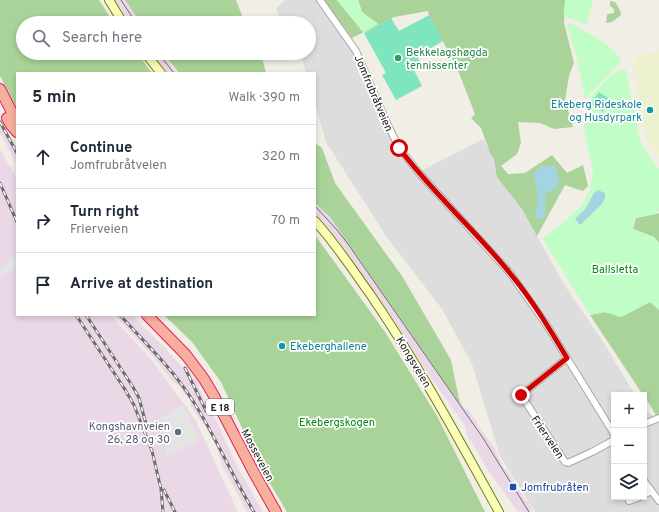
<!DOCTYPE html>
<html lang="en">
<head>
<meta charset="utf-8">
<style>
  :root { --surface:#fff; --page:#f6f6f7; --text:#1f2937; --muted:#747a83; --line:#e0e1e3 }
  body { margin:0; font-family:Overpass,sans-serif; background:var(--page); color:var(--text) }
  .controls { position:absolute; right:12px; bottom:12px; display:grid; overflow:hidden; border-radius:0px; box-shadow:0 2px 6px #0003 }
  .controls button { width:36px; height:36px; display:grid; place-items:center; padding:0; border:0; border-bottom:1px solid var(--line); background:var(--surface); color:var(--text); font:20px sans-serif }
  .stop { position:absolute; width:12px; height:12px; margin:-9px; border:3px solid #d00100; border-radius:50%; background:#fff }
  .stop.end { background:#d00100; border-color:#fff; box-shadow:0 1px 4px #0008 }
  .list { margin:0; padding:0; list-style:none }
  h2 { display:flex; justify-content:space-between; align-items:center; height:52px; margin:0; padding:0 16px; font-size:17px }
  h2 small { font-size:13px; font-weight:400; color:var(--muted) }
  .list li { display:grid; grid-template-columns:26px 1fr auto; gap:12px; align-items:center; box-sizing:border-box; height:64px; padding:0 16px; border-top:1px solid var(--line) }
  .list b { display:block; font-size:15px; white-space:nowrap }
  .list p { margin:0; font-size:13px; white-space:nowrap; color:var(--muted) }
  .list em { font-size:13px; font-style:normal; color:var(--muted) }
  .icon { flex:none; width:22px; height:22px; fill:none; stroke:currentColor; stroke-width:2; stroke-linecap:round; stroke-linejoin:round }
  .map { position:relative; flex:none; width:659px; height:512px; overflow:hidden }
  .search { position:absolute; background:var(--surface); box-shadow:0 2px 6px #0003; left:16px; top:16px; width:300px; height:44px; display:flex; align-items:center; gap:10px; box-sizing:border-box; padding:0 14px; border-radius:22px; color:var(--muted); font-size:15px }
  .panel { position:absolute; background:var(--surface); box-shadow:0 2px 6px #0003; left:16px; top:72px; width:300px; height:244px; border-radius:0px }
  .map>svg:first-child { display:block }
  .residential { fill:#dedddd }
  .industrial { fill:#ebd8e7 }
  .farmland { fill:#eef1d0 }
  .forest { fill:#a9d398 }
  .park { fill:#c1fdc6 }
  .pitch { fill:#7fe5be }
  .parking { fill:#e4e4e4 }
  .water { fill:#a4d3e2 }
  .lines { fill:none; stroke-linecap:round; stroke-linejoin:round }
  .minor-casing { stroke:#a7a7a7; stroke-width:8 }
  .secondary-casing { stroke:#707e00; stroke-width:10 }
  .trunk-casing { stroke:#e71b60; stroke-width:12 }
  .minor { stroke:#fff; stroke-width:6 }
  .secondary { stroke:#fafeb8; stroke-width:8 }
  .trunk { stroke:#f6af9c; stroke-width:10 }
  .tram { stroke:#6e6e6e; stroke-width:1 }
  .rail-casing { stroke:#6e6e6e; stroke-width:3 }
  .rail { stroke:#fff; stroke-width:1.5; stroke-dasharray:4.5; stroke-linecap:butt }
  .route { stroke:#d00100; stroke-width:5 }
  .leisure-dot { fill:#2e9e5b; stroke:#fff; stroke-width:1.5 }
  .culture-dot { fill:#0f9aa8; stroke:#fff; stroke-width:1.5 }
  .service-dot { fill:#5c6f8a; stroke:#fff; stroke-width:1.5 }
  .transit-dot { fill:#1a4fb4; stroke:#fff; stroke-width:1.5 }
  .labels { text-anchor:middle; stroke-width:3.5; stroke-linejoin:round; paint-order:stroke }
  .shield { fill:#fff; stroke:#636363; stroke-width:1 }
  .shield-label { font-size:10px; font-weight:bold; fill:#202020 }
  .leisure-label { font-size:11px; fill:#27864d; stroke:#fff; text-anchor:start }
  .street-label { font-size:11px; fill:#202020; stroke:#fff }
  .culture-label { font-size:11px; fill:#0d838f; stroke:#fff; text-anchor:end }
  .park-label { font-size:11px; fill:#048810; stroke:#fff }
  .service-label { font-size:11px; fill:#4e5e75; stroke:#fff; text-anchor:end }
  .transit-label { font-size:11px; fill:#164399; stroke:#fff; text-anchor:start }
</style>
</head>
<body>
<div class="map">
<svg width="659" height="512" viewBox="0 0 659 512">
  <rect width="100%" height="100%" fill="#f1eee6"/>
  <!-- residential -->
  <path class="residential" d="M285,0H317L356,50L395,142L419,172L483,139L565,286L604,343L635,395H614V497H644V408L659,421V512H535L500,456L472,364L442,309L386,236L326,142L315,103V73H306L301,53H309V23H281L276,8Z"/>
  <!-- industrial -->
  <path class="industrial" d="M115,0H125L141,23H129Z
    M151,53H162L177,73H167Z
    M0,119L17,148V165L0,133Z
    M0,150L17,178V315H111L154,363L196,421L238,512H0Z
    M315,200L332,216V219L461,401L463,406L470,412L481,430L494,447L504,469L505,470L506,469L526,501L528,500L529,501L533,512H522L521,511L518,512L487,469L471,440L469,441L465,426L422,365L401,331L342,246L315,214Z
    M114,315H132L165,348L192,378L198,380L200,391L216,420L235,462L263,512H247L222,465L217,448L206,426L201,421L191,407L190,400L182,391L181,387L171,380L156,360Z"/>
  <!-- farmland -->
  <path class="farmland" d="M659,50V157L650,144L645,132L633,69L634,63L639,56L646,53Z"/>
  <!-- forest -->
  <path class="forest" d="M0,0H99L114,23H23V53H137L152,73H17V108L0,76Z
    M125,0H236L245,23H141Z
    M324,0H337L363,32L378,24L362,12L358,0H565L564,23L574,63L569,76L565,100L573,127L554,129L540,123L518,122L521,143L517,154L501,166L508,174L525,173L552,155L567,173L583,165L588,186L583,191L565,185L537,236L522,209L497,177L494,159L490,153L481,128L471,118L475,114L457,68L429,15L428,11L394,17L352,38Z
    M610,1L615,2L620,10L621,15L612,22L606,23L607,15L608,14L614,13V9L610,6Z
    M163,53H261L266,73H179Z
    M315,143L322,148L335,183L402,276L451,360L460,404L330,217L315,203Z
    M659,213V243L654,237L633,229L636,218Z
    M315,235L385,332L437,416L485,512H287L259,465L221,382L192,342L164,315H315Z
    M650,302L659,310V417H657L644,395H643L590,315L605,312L621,317Z"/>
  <!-- park -->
  <path class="park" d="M337,0H358L362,12L378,24L363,32Z
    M565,0H593L587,25L564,16Z
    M569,23C582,29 619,48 621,62L585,99L577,58L567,25Z
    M622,69H625L627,75L640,140L647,153L659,169V209L657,214L636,218L633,229L654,237L659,243V310L650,302L621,317L605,312L590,315L543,239L582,206L590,189L593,170L585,137L584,127L586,109L592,96L598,88L608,78Z"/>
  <!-- pitch -->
  <path class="pitch" d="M429,15L443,41L417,56L422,65L414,70L422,86L396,100L382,75L386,73L364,33L391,18L399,31Z
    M599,92L611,100L603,112L590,104Z"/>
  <!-- parking -->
  <path class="parking" d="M17,254V267L0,278V268Z
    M182,405L191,419V423L200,441L168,457L165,451L158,422L160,419Z"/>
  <!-- water -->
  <path class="water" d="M541,166H555L559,179L557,187L545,195V216L540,220L535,218L538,194L533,174Z
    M598,190L605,193V198L601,205L580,225L575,219L586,208L594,193Z"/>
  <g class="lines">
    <defs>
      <path id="minor" d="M320,0L356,51L387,123L399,148L420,174L510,273L546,324L614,434
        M567,358L521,395L565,462L568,463L594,451L614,440
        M644,424L659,418
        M644,481L659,501
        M644,495L651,491
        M629,501L640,497"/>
      <path id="secondary" d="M109,0L123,23
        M145,53L161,73
        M315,221C336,244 352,269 370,294C418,364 458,438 499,512"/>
      <path id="trunk" d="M0,89L17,122
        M7,118L11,125L17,132
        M147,315L186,355L204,379L214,396L253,471L276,512"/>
    </defs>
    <!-- minor casing -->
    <use href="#minor" class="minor-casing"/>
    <!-- secondary casing -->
    <use href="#secondary" class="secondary-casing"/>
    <!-- trunk casing -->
    <use href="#trunk" class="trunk-casing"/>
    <!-- minor -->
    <use href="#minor" class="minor"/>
    <!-- secondary -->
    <use href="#secondary" class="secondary"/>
    <!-- trunk -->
    <use href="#trunk" class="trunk"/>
    <!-- tram -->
    <path class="tram" d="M121,0L136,23
      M158,53L174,73
      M315,206L337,230L348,244L483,438L529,512"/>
    <defs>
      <path id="rail" d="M0,122L17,153
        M0,183L17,222
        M76,315L124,388L134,405L152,451L161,489L163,512
        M86,315L133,387L139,398L146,424
        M120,315C145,343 173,369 193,401C216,437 232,476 254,512
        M185,368L206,411
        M164,490L175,512"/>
    </defs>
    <!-- rail casing -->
    <use href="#rail" class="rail-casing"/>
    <!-- rail -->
    <use href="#rail" class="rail"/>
  </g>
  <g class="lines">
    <!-- route -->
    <path class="route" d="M399,148C432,192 474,229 509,272C531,298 549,328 567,358L521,395"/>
  </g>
  <!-- markers -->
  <circle class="leisure-dot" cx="398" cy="58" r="4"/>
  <g class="culture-dot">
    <circle cx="650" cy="110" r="4"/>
    <circle cx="282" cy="346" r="4"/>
  </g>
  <circle class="service-dot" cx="178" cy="432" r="4"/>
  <rect class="transit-dot" x="509" y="483" width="8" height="8" rx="2"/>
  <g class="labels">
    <!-- shield labels -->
    <rect class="shield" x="206" y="399" width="28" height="16" rx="3"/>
    <g class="shield-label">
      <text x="220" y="411">E 18</text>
    </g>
    <!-- leisure labels -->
    <g class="leisure-label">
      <text x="406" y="56">Bekkelagshøgda<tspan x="406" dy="13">tennissenter</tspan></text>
    </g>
    <!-- street labels -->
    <g class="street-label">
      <text transform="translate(374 93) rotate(67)" y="4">Jomfrubråtveien</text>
      <text transform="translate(414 362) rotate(59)" y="4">Kongsveien</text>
      <text transform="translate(548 437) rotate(56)" y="4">Frierveien</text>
      <text transform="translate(258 455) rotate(62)" y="4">Mosseveien</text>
    </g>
    <!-- culture labels -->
    <g class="culture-label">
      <text x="642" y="108">Ekeberg Rideskole<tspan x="642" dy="13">og Husdyrpark</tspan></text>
      <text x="290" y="350" text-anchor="start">Ekeberghallene</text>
    </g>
    <!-- park labels -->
    <g class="park-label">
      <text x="615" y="273">Ballsletta</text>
      <text x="337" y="426">Ekebergskogen</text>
    </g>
    <!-- service labels -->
    <g class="service-label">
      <text x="170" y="430">Kongshavnveien<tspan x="170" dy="13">26, 28 og 30</tspan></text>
    </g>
    <!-- transit labels -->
    <g class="transit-label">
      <text x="521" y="491">Jomfrubråten</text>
    </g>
  </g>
</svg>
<div class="controls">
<button>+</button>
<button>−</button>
<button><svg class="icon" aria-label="layers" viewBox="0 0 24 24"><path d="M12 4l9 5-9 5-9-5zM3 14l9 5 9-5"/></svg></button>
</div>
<div class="stop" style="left:399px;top:148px"></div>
<div class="stop end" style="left:521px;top:395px"></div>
<div class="search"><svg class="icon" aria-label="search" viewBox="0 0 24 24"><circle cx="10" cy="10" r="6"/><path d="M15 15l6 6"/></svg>Search here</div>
<section class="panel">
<h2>5 min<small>Walk · 390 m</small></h2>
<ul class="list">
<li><svg class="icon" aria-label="ahead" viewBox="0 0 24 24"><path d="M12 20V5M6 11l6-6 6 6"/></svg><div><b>Continue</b><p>Jomfrubråtveien</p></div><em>320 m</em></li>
<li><svg class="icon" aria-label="right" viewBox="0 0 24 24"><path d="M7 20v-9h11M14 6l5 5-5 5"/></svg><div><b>Turn right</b><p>Frierveien</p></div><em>70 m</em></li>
<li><svg class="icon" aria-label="arrive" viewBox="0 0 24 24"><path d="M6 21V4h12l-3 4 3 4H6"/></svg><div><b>Arrive at destination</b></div></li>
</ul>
</section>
</div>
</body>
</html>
